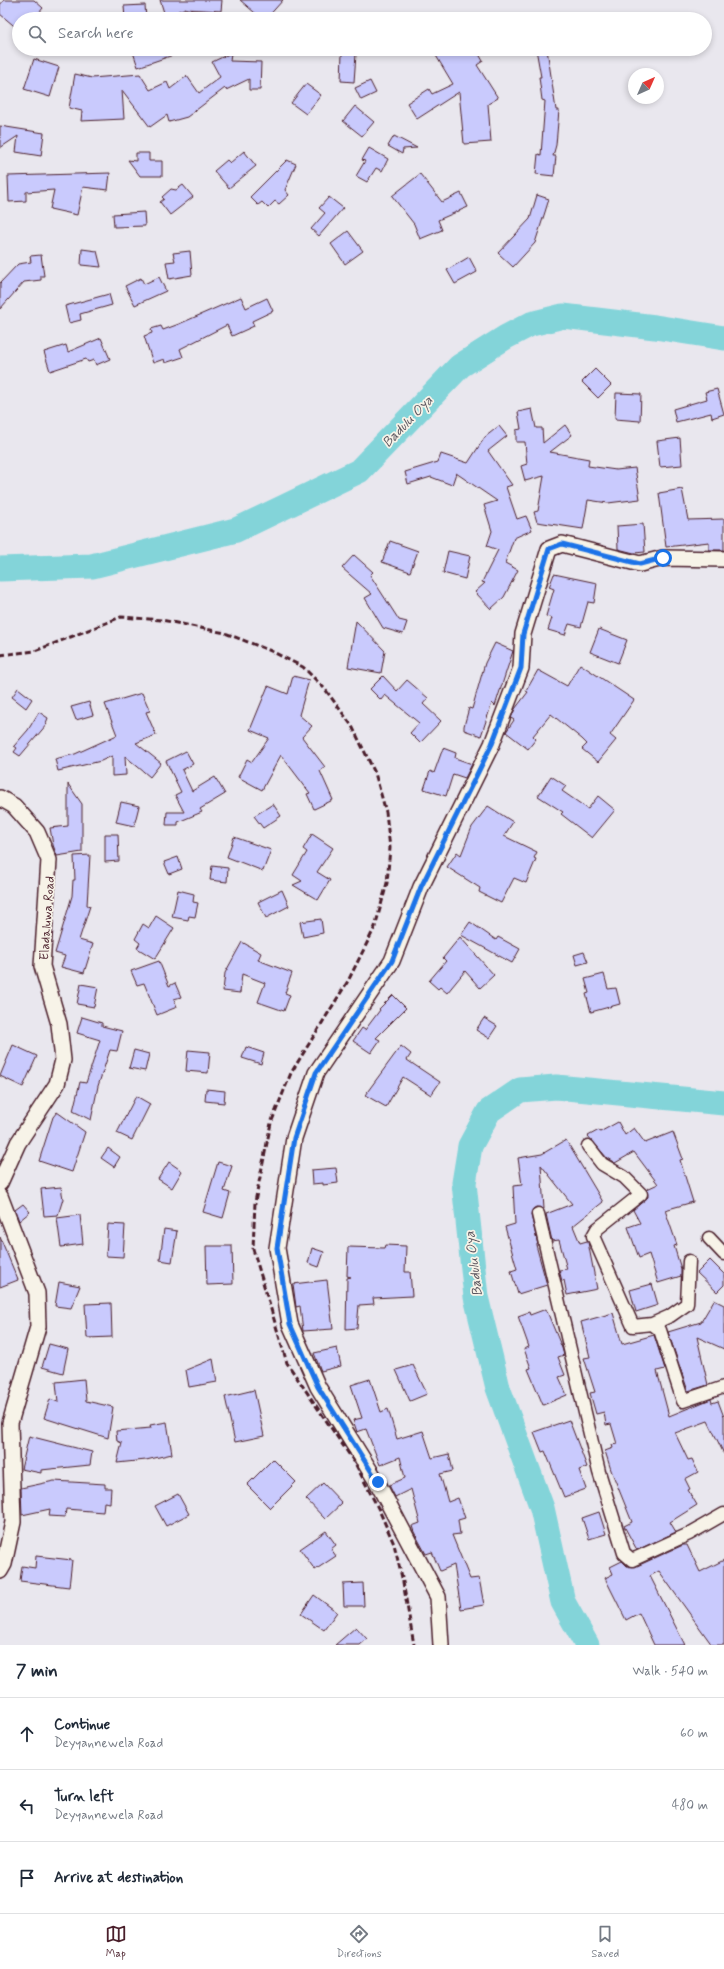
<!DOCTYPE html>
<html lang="en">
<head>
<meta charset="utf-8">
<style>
  :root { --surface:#fff; --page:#f6f6f7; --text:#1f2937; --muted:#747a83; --line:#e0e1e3; --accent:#4a1f2b }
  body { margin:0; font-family:Mynerve,sans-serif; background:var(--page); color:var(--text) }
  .compass { position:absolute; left:628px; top:68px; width:36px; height:36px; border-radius:50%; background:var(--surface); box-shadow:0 2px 6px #0003; rotate:45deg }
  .stop { position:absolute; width:12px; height:12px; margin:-9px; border:3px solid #1a73e8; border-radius:50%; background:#fff }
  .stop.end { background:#1a73e8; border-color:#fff; box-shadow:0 1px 4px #0008 }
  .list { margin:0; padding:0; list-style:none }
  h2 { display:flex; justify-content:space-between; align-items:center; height:52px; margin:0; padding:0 16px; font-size:17px }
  h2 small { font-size:13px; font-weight:400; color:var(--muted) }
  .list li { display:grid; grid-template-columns:26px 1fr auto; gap:12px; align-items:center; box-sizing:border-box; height:72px; padding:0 16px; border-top:1px solid var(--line) }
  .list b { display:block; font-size:15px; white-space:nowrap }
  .list p { margin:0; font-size:13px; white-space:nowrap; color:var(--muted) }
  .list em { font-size:13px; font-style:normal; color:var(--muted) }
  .icon { flex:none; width:22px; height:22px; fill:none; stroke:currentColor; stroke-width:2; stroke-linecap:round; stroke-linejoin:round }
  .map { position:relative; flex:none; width:724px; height:1645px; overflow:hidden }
  .search { position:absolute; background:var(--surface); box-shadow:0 2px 6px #0003; left:12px; right:12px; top:12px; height:44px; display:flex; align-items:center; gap:10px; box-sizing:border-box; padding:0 14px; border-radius:22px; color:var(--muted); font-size:15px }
  .sheet { height:268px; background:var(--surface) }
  nav { display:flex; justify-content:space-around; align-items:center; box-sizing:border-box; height:56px; border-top:1px solid var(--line); background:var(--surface); font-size:11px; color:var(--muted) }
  nav a { display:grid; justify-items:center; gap:2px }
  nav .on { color:var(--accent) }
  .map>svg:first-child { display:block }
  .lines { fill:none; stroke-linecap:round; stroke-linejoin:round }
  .river { stroke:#83d4d9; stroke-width:25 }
  .building { fill:#c9cafd; stroke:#4a1f2b }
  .minor-casing { stroke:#4a1f2b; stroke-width:15 }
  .tertiary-casing { stroke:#4a1f2b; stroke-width:18 }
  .minor { stroke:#f7f3e8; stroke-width:12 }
  .tertiary { stroke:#f7f3e8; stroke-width:15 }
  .rail { stroke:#4a1f2b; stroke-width:3; stroke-dasharray:6 3; stroke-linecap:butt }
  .route { stroke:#1a73e8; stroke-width:5 }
  .labels { text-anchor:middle; stroke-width:3.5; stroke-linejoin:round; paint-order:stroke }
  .street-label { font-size:13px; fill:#4a1f2b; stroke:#f7f3e8 }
  .water-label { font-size:14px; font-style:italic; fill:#5b555f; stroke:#f7f3e8 }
</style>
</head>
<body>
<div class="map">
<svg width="724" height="1645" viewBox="0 0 724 1645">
  <rect width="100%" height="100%" fill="#e9e7ee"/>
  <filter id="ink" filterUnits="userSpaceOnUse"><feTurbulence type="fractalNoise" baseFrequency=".025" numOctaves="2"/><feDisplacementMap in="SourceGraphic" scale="8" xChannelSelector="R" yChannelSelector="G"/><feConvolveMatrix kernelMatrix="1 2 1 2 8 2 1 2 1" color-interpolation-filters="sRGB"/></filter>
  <g filter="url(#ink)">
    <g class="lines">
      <!-- river -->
      <path class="river" d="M0,569L92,566L236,530L359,471L460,366L506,337L531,324L563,316L655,327L724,338
        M587,1645L563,1602L542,1508L498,1388L476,1297L464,1183L470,1146L489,1111L520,1090L556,1087L724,1103"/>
    </g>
    <!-- building -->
    <path class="building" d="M4,0H34L43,8L34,19H19V30L0,14V5Z
      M160,0H222L221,11L186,9V8L178,11L179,15L166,19Z
      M240,0H283L266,19H262Z
      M145,5L146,19H125L124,6Z
      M132,49H184L185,51L138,67Z
      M432,49H476L483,61L477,65L498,98L488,104L491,142L464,144L459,92L417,119L407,103L429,89L432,94L453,84Z
      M536,49H547L556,110H559L556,145L553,156H556L554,176L536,174L538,154L541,155L545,101L542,100L539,77H541Z
      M231,53L230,61L261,62L260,90H249V79L226,90L225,88L187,117L169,122L167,115L150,127L122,90L124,119L81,121L82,111L69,108L75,74L92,78L140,74L150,90L167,82L170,89L187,76L199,93L220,77L212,62Z
      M342,53L356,54L354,82L341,81Z
      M34,59L59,67L50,97L24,89Z
      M370,81L376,93L361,100L355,88Z
      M306,84L321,95L306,114L291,103Z
      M355,106L374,122L362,136L343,121Z
      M0,126L44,133L41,156L16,152L18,136L0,148Z
      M394,136L417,148L403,149L402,154L388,146Z
      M369,148L388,159L382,171L376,168L367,182L356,176L365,161L362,160Z
      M244,151L256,166L229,188L214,171L227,160L230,163Z
      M136,153H149V161H162V176H140L128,160L136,161Z
      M287,160L296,164L285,190L289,195L279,204L275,201L268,208L262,202L258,205L250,197Z
      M110,173L108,190L83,187L77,215L50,209L54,190L26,192V201L9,202L8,176Z
      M420,174L442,202L461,193L468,207L438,220L442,230L420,239L414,224L392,196Z
      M183,185L193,197L170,215L160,202L164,199L162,197L171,189L176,190Z
      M537,195L549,199L545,212L535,243L513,267L498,253L530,219Z
      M329,197L343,208L319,236L311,229L325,213L319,208Z
      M144,212L145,226L114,227L113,214Z
      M348,231L363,251L345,264L331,244Z
      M82,249L97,251L101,267L81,265Z
      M190,251L192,275L169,279L166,262L175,261L173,253Z
      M41,255L44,276H41V280L24,282L0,309V283L18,264L31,262L30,256Z
      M469,257L477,272L455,284L447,270Z
      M159,277L166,291L135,305L125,286L141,278L144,284Z
      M109,294L112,305L80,314L81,320L69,323L65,306Z
      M241,297L246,308L267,298L273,311L252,321L254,326L232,336L227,325L180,349L183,357L165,363L164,359L153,363L144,336L152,333L151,329L161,326L163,330L179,324Z
      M101,338L110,359L96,365L94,360L88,362L86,359L50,371L44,352L66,345L68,352Z
      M595,369L611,385L598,398L582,382Z
      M717,389L724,414L712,418L711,413L676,422L673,409L707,399L705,392Z
      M616,393L641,394L640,421L615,419Z
      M532,409L536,428H542L543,443L565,425L572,435L550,452L589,459L588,466L616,470L635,468L640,499L608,503L588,500L583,529L537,522L534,512L538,511L544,476L525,481L521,466L527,464L525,442H516V430L521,429L518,412Z
      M499,426L507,436L488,451L512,485L506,487L517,519L526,516L532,530L514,538L505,563L518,570L504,597L491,609L475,592L485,583L482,582L498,550L487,546L492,531L484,505L497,501L456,473L452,485L431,477L408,484L405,472L438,462L441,454L468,463L485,437Z
      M680,438L682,465L660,467L657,441Z
      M682,489L688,520L724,519V550H709V542L666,547L659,493Z
      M643,524L645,552L634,553L618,549L617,526Z
      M390,541L418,551L410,572L382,562Z
      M448,551L470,556L465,579L443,573Z
      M354,555L373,572L370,575L399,620L407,622L403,634L383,628L365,598L372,594L342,568Z
      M554,574L597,583L594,603L588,602L581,627L569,624L565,635L548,630L552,618L546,616L554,589L549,587Z
      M356,621L385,651L381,673L348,667Z
      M599,629L627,640L618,663L590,652Z
      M495,643L513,651L495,706L492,703L481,736L464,730V726L469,708L472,709L485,663Z
      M580,664L634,700L610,735L616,740L598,762L582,749L587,744L582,739L551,714L533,736L536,739L528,749L506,732L514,720L511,718L515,709L528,692L526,691L538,670L567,686Z
      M293,676L309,680L299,715L312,726L302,737L325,767L320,771L333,800L314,809L307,794L310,793L281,755L262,790L238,777L247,759L252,762L269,738L250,730L268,686L288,694Z
      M383,676L397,691L407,680L428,698L423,704L441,721L420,743L410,733L419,723L385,695L381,700L370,689Z
      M18,688L32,699L26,708L12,697Z
      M142,693L150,711L146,712L156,735L136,743L161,763L150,777L125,756L126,775L112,776V756L101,761L58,771L55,759L75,754L117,735L105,704Z
      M89,702L93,715L76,720L71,707Z
      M39,712L48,718L46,723L47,724L20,756L14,752L17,748L14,746L28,730Z
      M443,748L456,753L455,758L472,764L465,778L453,774L446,796L424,789L430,771L434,773Z
      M186,751L193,764L182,770L192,791L215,777L225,794L200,809L202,812L178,822V825H166L167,812H184L175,795L181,792L166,761Z
      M551,776L566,786L562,791L588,809L598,796L615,810L592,838L561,814L563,812L538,796Z
      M68,784L82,804V852L57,856L53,845L50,828L68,826Z
      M121,802L139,806L134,826L116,822Z
      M273,804L281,816L263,828L254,816Z
      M488,806L513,822L504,836L537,852L534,858L536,859L526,883L514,878L501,903L479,892L480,888L447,867L457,852L461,855L472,827Z
      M105,834H118L119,861L105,862Z
      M312,834L333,848L317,872L330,880L318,900L293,885L302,881L293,875L307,852L303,849Z
      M234,837L271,850L263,871L227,857Z
      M90,855L87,905L90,906L79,940L93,944L84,973L61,967L65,956L55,953L72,896L73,880H75L74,856Z
      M178,857L182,869L169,874L164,862Z
      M212,866L228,868L227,882L210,880Z
      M178,890L194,894L193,902L198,903L195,917L189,916L188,920L172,917Z
      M282,890L289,906L266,918L258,902Z
      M156,916L174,928L155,959L137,948L140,943L135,939L143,924L149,928Z
      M321,919L323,933L303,937L300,922Z
      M470,922L496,940L498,937L520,949L512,963L461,935Z
      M460,937L494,975L480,988L465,971L447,993L440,987L438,989L429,981L446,961L443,958Z
      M242,942L261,953L258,960L292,973L285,993L290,995L284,1011L258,1002L265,983L242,974L240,993L223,991L225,973Z
      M584,952L588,962L577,965L574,955Z
      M159,961L169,986L175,983L181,997L174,999L177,1007L157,1015L144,983L137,985L131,971Z
      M604,974L608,989L616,988L620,1004L591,1012L586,994L589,993L585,979Z
      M81,984L98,987L94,1007L77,1004Z
      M393,995L406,1008L376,1038L380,1040L371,1053L353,1041L362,1028L365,1030L380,1010L379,1009Z
      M82,1017L102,1023V1026L122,1031L117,1051L110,1050L98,1086L91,1120L73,1111L80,1082L86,1083L100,1040L77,1033Z
      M484,1018L497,1026L489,1038L476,1030Z
      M13,1045L37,1056L23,1087L0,1076Z
      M401,1046L411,1054L407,1060L440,1082L431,1095L403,1077L386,1107L365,1095Z
      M246,1047L264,1053L261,1064L242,1058Z
      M134,1050L149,1054L145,1071L129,1068Z
      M188,1050L210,1052L208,1073L186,1071Z
      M206,1089L225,1091L224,1103L205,1101Z
      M136,1096L150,1104L132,1140L117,1133Z
      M57,1112L85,1132L72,1172L39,1161L53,1117Z
      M618,1122L625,1135L634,1128L645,1143L673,1132L683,1159L680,1160L693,1202L665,1210L677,1245L674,1246L681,1269V1276L658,1283L649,1254L639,1258L628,1227L640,1223L633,1210L648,1197L647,1189L658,1184L634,1152L615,1163L607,1158L588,1136L599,1130L600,1132Z
      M566,1140L603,1202L573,1226L580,1243L587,1241L588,1242L597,1289L567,1295L564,1280L562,1281L559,1270L567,1269L559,1240L552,1241L546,1214L572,1204L541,1165L544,1209L536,1207L533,1209L531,1215L538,1245H536L547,1285L518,1294L511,1271L517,1269L505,1227L515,1224L513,1186L522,1185L518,1158L542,1154Z
      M108,1148L120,1157L114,1167L101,1158Z
      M169,1162L182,1171L172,1188L158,1179Z
      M218,1162L232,1166L224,1191L230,1193L223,1218L203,1212Z
      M336,1168L338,1183L323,1185V1183L312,1184L311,1170Z
      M61,1187L63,1199L58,1215L44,1216L41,1189Z
      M23,1204L30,1212L19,1221L15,1210Z
      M80,1215L83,1244L61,1247L57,1218Z
      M108,1224L125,1225L123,1257L106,1256Z
      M164,1229L177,1231L172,1262L160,1260Z
      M0,1237L18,1280L0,1287Z
      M385,1245L406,1246L405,1272H410L412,1296L373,1298L374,1304L359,1305L357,1328L346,1329L347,1278L351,1277L347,1276L348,1247L384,1248Z
      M206,1246H232L233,1284L207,1285Z
      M312,1248L324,1252L319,1267L308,1263Z
      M710,1260L724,1274V1285L717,1292L697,1273Z
      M327,1280L333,1329L303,1331L300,1306L296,1307L293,1284Z
      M59,1282L80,1286L71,1308L55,1306Z
      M652,1284L658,1305L636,1312L630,1290Z
      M714,1300L724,1305V1349L697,1337L708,1385L688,1391L668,1332L701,1322Z
      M111,1303L112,1337L87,1338L85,1304Z
      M546,1309L562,1348L564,1355L558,1357L565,1375L559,1377L567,1395L543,1405L528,1369L531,1368L524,1349L529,1347L518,1316L529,1312L530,1315Z
      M613,1313L622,1344L654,1335L665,1369L657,1371L669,1416L711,1399L712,1403L718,1401L724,1417V1454L708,1421L675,1433L688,1460L692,1459L698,1472L685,1479L690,1489L688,1490L697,1505L670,1522L676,1532L637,1550L624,1526L632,1522L611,1470L605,1451L613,1448L612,1445L617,1444L611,1424L606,1425L604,1412L596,1414L590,1393L595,1392L584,1358L590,1357L581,1322Z
      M49,1344L68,1349L63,1373L42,1367Z
      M337,1348L341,1366L321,1371L314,1353Z
      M213,1359L217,1382L189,1387L186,1370Z
      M413,1365L427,1394L410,1401L396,1370Z
      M84,1379L86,1401L113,1407L108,1438L44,1418L50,1399L58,1402L56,1382Z
      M370,1379L381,1412L388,1409L397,1439L423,1431L432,1458L449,1454L453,1471L440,1474L448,1502L458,1498L465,1518L458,1520L460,1534L452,1535L470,1579L479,1578L484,1605L461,1609L454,1565L440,1571L432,1552L426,1554L414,1532L412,1526L420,1523L411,1489L395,1497L389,1485L405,1478L400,1457L380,1465L366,1429L357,1432L353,1420L362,1418L351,1385Z
      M254,1390L264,1436L235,1442L225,1397Z
      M569,1420L587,1467L579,1470L586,1489L564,1497L545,1451L542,1452L534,1432Z
      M167,1422L172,1454L146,1460L117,1463L122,1443L117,1441L116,1431L151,1428L150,1425Z
      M29,1436L92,1452L90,1465L41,1470V1473L21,1469Z
      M273,1459L296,1482L270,1508L247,1485Z
      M54,1481L105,1484V1488H111L110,1503L104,1502L103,1512L66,1509L65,1517L49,1516L50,1509L22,1515L21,1488Z
      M323,1483L342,1503L325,1519L306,1499Z
      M178,1494L189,1514L166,1526L155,1506Z
      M599,1512L606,1534L589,1539L582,1518Z
      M326,1531L336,1545L331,1549L336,1556L315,1570L300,1549Z
      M683,1545H687L700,1572L724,1560V1645H712L659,1571L650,1576L685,1645H654L639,1613L626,1620L605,1578L613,1574L610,1567L622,1561L627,1566L635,1567Z
      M36,1556L72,1560L69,1587L20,1581L22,1566L35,1568Z
      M363,1583L364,1606H344L343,1584Z
      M314,1595L337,1612L324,1630L301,1614Z
      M356,1627L367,1639L360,1645H335Z"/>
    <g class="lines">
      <defs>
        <path id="minor" d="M588,1146L602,1164L624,1177L641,1194L597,1229L593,1236L633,1326L652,1324L660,1330L683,1401L724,1387
          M538,1214L599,1472L624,1553L632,1560L689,1534L724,1514
          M709,1238L724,1254
          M652,1324L670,1316L687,1304L689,1261"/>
        <path id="tertiary" d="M0,798L14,806L37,832L49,860L42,966L59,1024L63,1060L57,1084L18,1143L0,1183
          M0,1196L37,1293L38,1327L10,1423L13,1522L4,1564L0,1571
          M441,1645L438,1597L377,1482L318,1387L290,1324L277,1248L294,1138L316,1073L392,961L421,887L492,744L521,668L523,634L549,549L562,544L640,564L663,558L724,559"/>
      </defs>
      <!-- minor casing -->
      <use href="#minor" class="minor-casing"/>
      <!-- tertiary casing -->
      <use href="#tertiary" class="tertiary-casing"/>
      <!-- minor -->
      <use href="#minor" class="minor"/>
      <!-- tertiary -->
      <use href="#tertiary" class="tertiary"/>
      <!-- rail -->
      <path class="rail" d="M0,655L35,651L121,617L162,620L225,633L271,651L303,667L325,689L352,726L375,773L386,812L390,848L387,883L375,927L348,981L291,1073L271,1123L255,1202L253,1249L287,1363L355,1463L379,1510L394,1544L403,1582L414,1645"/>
    </g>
  </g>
  <g class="lines" filter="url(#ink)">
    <!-- route -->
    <path class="route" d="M378,1482L318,1387L290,1324L277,1248L294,1138L316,1073L392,961L421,887L492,744L521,668L523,634L549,549L562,544L640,564L663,558"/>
  </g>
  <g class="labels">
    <!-- street labels -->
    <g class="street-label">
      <text transform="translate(46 918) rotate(-86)" y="5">Eladaluwa Road</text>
    </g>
    <!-- water labels -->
    <g class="water-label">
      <text transform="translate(407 421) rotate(-46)" y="5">Badulu Oya</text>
      <text transform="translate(473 1264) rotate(-97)" y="5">Badulu Oya</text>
    </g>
  </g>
</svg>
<svg class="compass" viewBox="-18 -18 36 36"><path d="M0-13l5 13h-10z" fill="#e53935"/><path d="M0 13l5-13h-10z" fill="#747a83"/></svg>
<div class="stop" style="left:663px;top:558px"></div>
<div class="stop end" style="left:378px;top:1482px"></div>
<div class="search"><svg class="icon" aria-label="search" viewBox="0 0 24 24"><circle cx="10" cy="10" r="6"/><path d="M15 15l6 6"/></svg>Search here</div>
</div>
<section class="sheet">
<h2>7 min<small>Walk · 540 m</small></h2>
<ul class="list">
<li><svg class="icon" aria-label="ahead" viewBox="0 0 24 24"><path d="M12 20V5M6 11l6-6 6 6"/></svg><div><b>Continue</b><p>Deyyannewela Road</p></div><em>60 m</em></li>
<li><svg class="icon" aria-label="left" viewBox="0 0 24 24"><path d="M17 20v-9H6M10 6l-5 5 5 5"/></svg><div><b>Turn left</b><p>Deyyannewela Road</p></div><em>480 m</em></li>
<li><svg class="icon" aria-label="arrive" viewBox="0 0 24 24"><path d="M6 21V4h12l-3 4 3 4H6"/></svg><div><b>Arrive at destination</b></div></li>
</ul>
</section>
<nav>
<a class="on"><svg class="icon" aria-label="map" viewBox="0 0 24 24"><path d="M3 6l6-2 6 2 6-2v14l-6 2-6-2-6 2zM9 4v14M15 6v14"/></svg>Map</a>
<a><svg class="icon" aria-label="directions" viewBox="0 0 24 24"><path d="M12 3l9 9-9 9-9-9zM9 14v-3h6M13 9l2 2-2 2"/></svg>Directions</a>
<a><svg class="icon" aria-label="saved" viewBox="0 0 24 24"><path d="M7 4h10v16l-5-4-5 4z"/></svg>Saved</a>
</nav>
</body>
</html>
